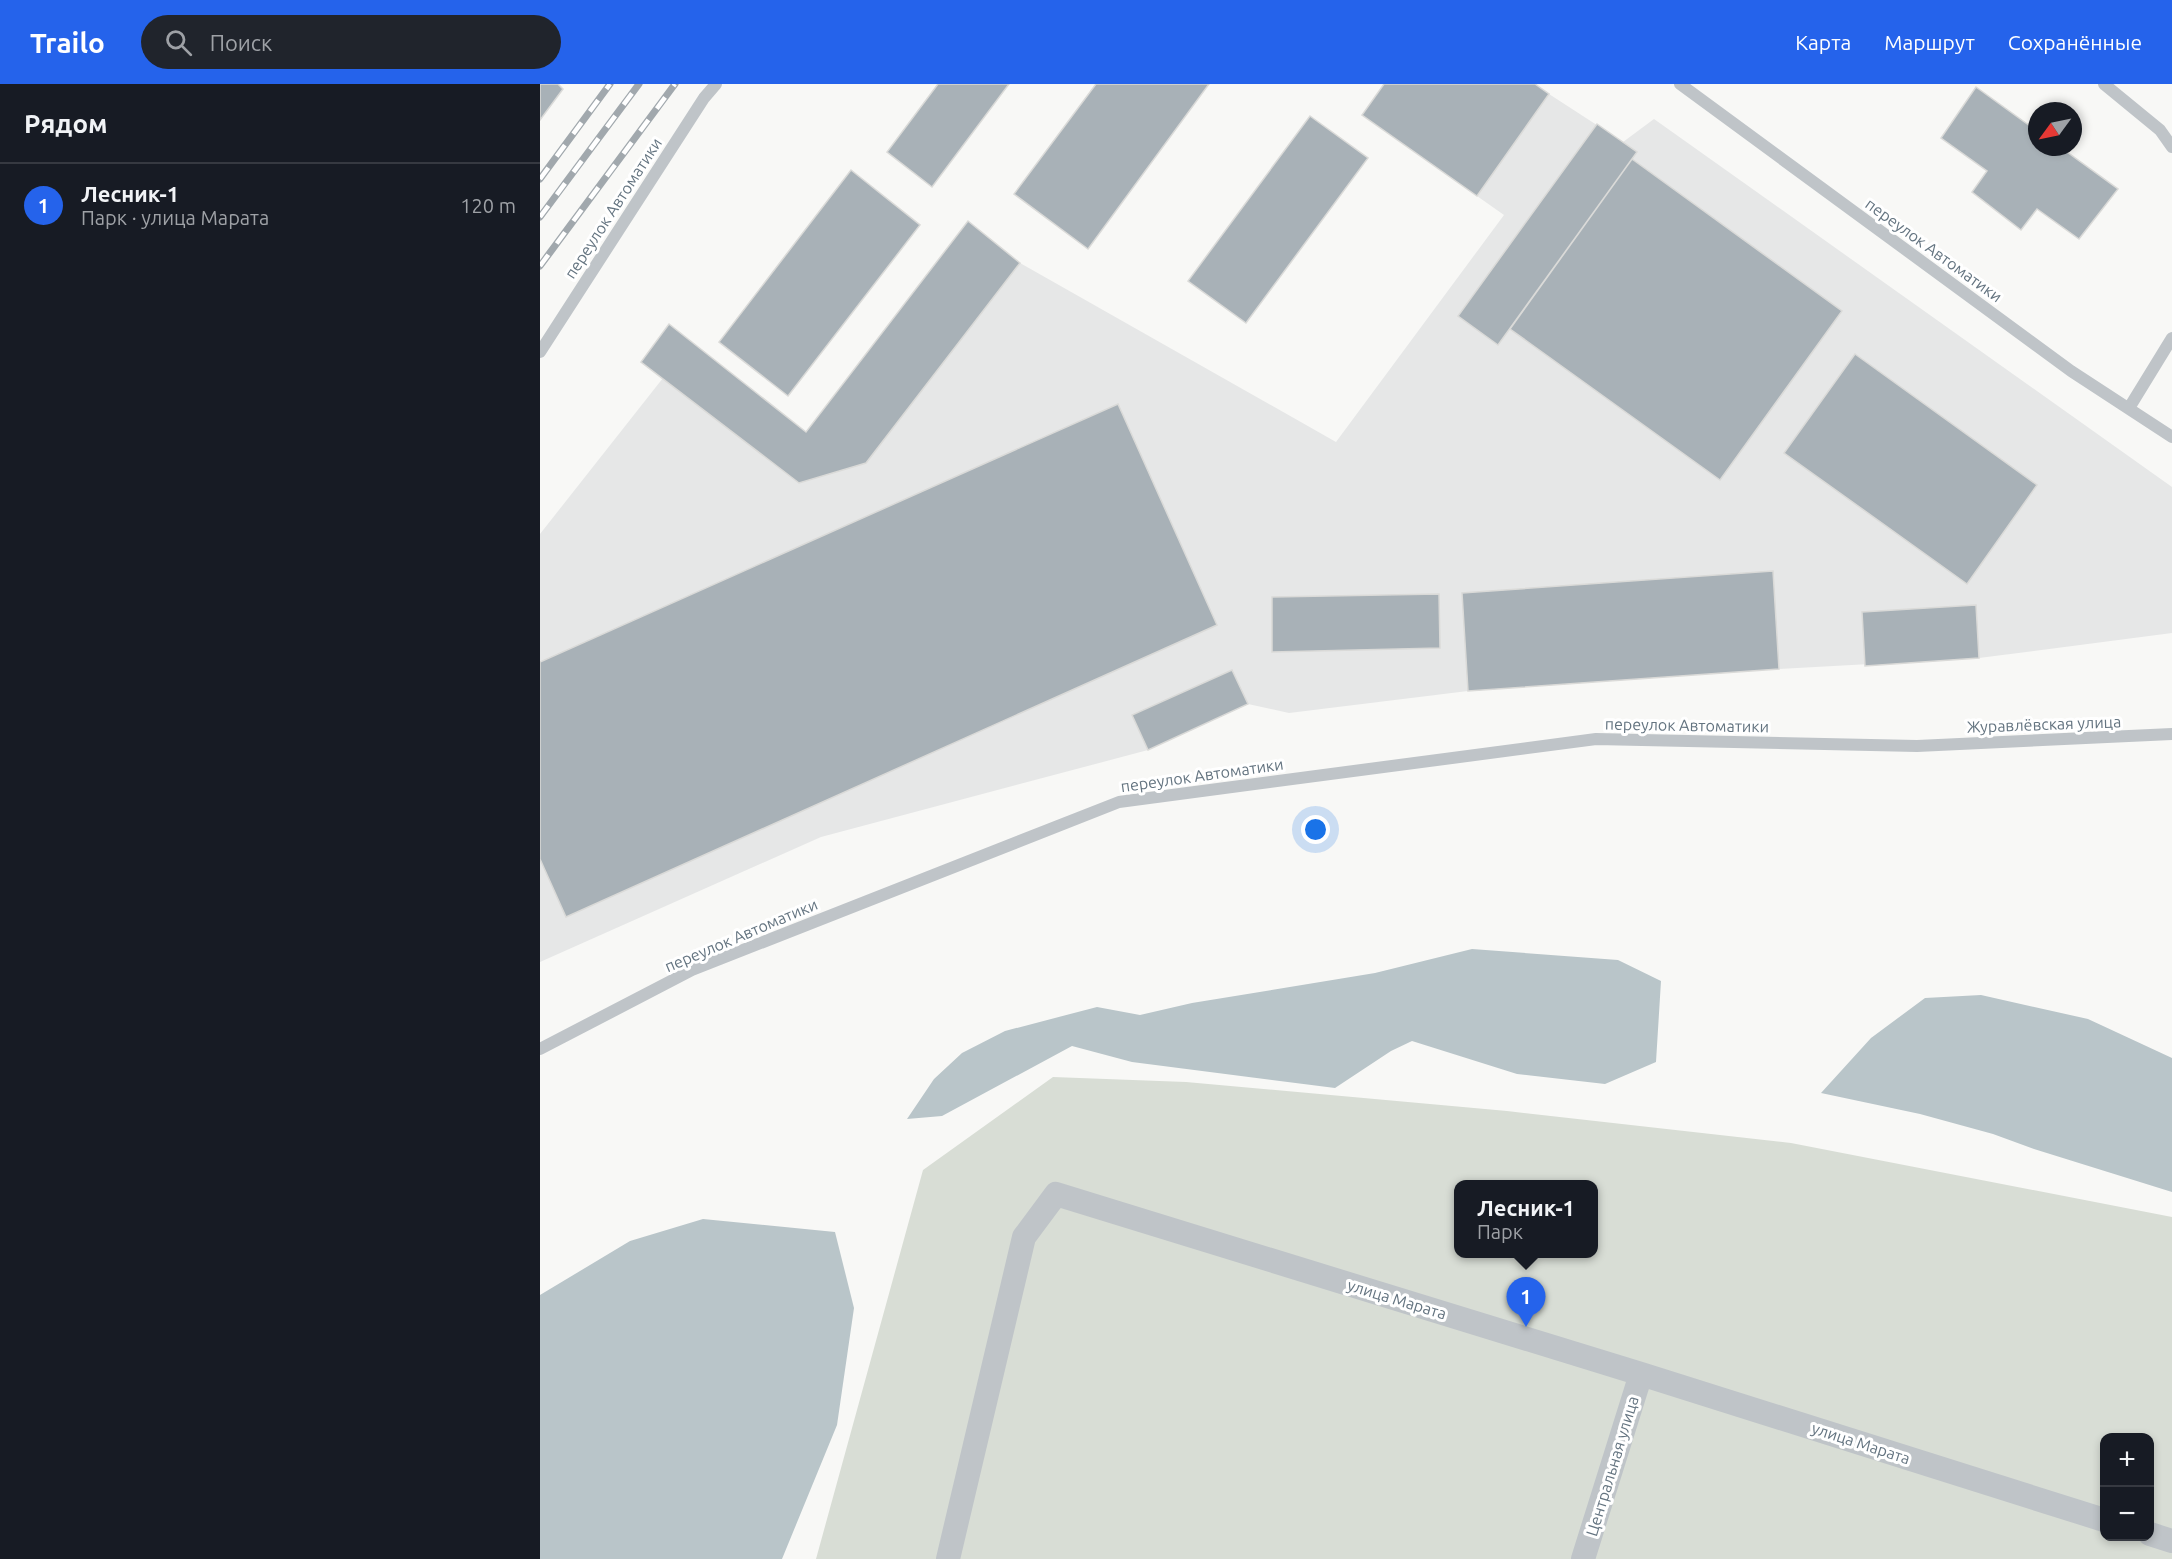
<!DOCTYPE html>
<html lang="ru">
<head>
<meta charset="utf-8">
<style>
  :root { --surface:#171b24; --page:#20242c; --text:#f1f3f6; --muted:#9ea1a6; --line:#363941; --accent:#2563eb }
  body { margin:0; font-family:Ubuntu,sans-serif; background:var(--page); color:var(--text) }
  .controls { position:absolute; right:18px; bottom:18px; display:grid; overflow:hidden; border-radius:12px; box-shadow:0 3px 9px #0003 }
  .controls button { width:54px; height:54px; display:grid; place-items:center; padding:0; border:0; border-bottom:2px solid var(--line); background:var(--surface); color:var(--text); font:30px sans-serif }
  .compass { position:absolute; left:1488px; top:18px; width:54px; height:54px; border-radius:50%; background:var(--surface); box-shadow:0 3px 9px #0003; rotate:237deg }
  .you { position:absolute; left:776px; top:746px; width:21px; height:21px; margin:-15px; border:4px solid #fff; border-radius:50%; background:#1a73e8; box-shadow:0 0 0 9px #1a73e833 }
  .badge { display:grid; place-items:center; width:39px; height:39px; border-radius:50%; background:var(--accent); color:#fff; font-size:20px; font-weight:700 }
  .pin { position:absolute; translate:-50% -50px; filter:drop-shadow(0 2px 3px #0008) }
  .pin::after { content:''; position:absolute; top:32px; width:21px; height:18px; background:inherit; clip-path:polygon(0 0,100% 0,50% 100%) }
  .popup { position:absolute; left:914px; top:1096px; width:144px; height:78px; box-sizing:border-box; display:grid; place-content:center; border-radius:12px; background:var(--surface); filter:drop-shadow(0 2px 4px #0005); font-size:20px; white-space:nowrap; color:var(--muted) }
  .popup b { font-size:22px; color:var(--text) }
  .popup::after { content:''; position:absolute; left:50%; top:100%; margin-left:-12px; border:12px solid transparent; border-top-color:var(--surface) }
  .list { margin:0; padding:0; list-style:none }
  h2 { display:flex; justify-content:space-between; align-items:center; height:78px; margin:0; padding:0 24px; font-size:26px }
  h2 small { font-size:20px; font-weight:400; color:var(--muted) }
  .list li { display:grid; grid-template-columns:39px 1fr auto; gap:18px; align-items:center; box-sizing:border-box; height:84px; padding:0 24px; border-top:2px solid var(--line) }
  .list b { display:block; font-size:22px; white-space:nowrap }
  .list p { margin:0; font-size:20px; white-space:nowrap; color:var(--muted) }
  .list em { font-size:20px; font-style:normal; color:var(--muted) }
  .icon { flex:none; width:33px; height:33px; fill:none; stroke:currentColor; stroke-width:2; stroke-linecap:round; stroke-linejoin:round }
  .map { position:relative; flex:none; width:1632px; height:1475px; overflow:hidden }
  header { display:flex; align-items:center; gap:36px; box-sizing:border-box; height:84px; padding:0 30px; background:var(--accent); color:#fff }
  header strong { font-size:28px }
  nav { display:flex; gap:33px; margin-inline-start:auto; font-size:21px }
  .search { width:420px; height:54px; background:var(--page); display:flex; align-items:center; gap:15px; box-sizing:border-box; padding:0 21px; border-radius:33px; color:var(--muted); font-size:22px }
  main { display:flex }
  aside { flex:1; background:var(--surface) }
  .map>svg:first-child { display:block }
  .built { fill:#e6e7e7 }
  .green { fill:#d8ddd5; fill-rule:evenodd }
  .water { fill:#b9c5c9 }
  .building { fill:#a8b1b7; stroke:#dadad8; stroke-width:1.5 }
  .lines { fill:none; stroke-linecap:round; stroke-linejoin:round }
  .lane { stroke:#bfc4c8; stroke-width:12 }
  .street { stroke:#bfc4c8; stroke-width:24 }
  .rail-casing { stroke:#a1a8ad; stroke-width:7 }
  .rail { stroke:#fff; stroke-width:4.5; stroke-dasharray:14; stroke-linecap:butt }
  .labels { text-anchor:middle; stroke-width:6; stroke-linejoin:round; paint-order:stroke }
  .street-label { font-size:16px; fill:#647480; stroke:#fff }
</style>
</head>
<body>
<header>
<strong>Trailo</strong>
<div class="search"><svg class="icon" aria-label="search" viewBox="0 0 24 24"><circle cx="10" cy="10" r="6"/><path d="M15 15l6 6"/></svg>Поиск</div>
<nav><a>Карта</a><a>Маршрут</a><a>Сохранённые</a></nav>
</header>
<main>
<aside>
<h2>Рядом<small></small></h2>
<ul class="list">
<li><span class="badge">1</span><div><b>Лесник-1</b><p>Парк · улица Марата</p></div><em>120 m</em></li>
</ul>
</aside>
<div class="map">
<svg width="1632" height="1475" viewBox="0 0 1632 1475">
  <rect width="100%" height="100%" fill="#f8f8f6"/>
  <!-- built -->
  <path class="built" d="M1009,10L1083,58L1114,35L1632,403V549L1439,574L1239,585L928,607L749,629L708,620L608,666L281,753L0,878V450L123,294L259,399L326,379L480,179L796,358L964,131L937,112Z"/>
  <!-- green -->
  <path class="green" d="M513,993L646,998L967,1027L1251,1059L1632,1133V1475H276L383,1086ZM918,1100H1054V1170H918ZM1564,1354H1610V1452H1564Z"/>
  <!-- water -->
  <path class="water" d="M932,865L1078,876L1121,897L1116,978L1065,1000L977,990L872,957L851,967L795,1004L592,978L532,962L402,1032L367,1035L394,995L422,969L465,947L557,923L600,931L652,919L835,889Z
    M1441,911L1548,935L1632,974V1108L1494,1065L1453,1050L1380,1030L1281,1009L1331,954L1385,914Z
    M163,1135L295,1148L314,1224L297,1341L242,1475H0V1211L90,1157Z"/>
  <!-- building -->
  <path class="building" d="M0,0H18L23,5L0,36Z
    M398,0H469L392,103L347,68Z
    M556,0H669L548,165L474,110Z
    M844,0H995L1009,10L937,112L822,31Z
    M1436,3L1497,47V63H1520L1578,105L1539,155L1497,125L1481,146L1432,108L1447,87L1401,54Z
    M770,32L828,74L706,239L648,197Z
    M1057,40L1097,68L958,261L918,232Z
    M1092,75L1302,227L1180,396L970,245Z
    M311,86L380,141L248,312L179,258Z
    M428,137L480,179L326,379L259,399L101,278L129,240L266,348Z
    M1315,270L1497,401L1427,500L1244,369Z
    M578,320L677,541L26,833L0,775V578Z
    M1233,487L1239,585L928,607L922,509Z
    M899,510L900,564L732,568V513Z
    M1436,521L1439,574L1325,582L1322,528Z
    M692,586L708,620L608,666L592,631Z"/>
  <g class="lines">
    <!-- lane -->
    <path class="lane" d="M1140,0L1531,287L1632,353
      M1564,0L1620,46L1632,63
      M0,268L164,14L176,0
      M1589,324L1632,254
      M0,965L152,886L579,718L1056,655L1377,662L1632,650"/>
    <!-- street -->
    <path class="street" d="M1610,1450L1632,1457
      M408,1475L484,1153L516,1110L1101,1290L1564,1436
      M1043,1475L1101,1290"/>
    <defs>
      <path id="rail" d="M0,95L70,0
        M0,133L99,0
        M0,182L135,0"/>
    </defs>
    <!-- rail casing -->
    <use href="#rail" class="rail-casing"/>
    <!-- rail -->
    <use href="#rail" class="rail"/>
  </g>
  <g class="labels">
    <!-- street labels -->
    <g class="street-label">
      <text transform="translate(73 124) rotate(-57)" y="6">переулок Автоматики</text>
      <text transform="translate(1394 166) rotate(36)" y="6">переулок Автоматики</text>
      <text transform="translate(1504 640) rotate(-2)" y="6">Журавлёвская улица</text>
      <text transform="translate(1147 641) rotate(1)" y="6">переулок Автоматики</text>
      <text transform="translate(662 691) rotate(-8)" y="6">переулок Автоматики</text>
      <text transform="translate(201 851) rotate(-23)" y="6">переулок Автоматики</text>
      <text transform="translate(857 1215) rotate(17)" y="6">улица Марата</text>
      <text transform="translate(1321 1359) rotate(18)" y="6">улица Марата</text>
      <text transform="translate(1072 1382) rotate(-73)" y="6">Центральная улица</text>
    </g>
  </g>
</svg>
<div class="controls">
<button>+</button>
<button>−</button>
</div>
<svg class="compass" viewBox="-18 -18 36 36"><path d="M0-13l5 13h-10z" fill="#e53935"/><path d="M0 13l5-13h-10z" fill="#9ea1a6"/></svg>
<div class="you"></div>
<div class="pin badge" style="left:986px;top:1243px">1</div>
<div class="popup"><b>Лесник-1</b>Парк</div>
</div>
</main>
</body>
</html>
